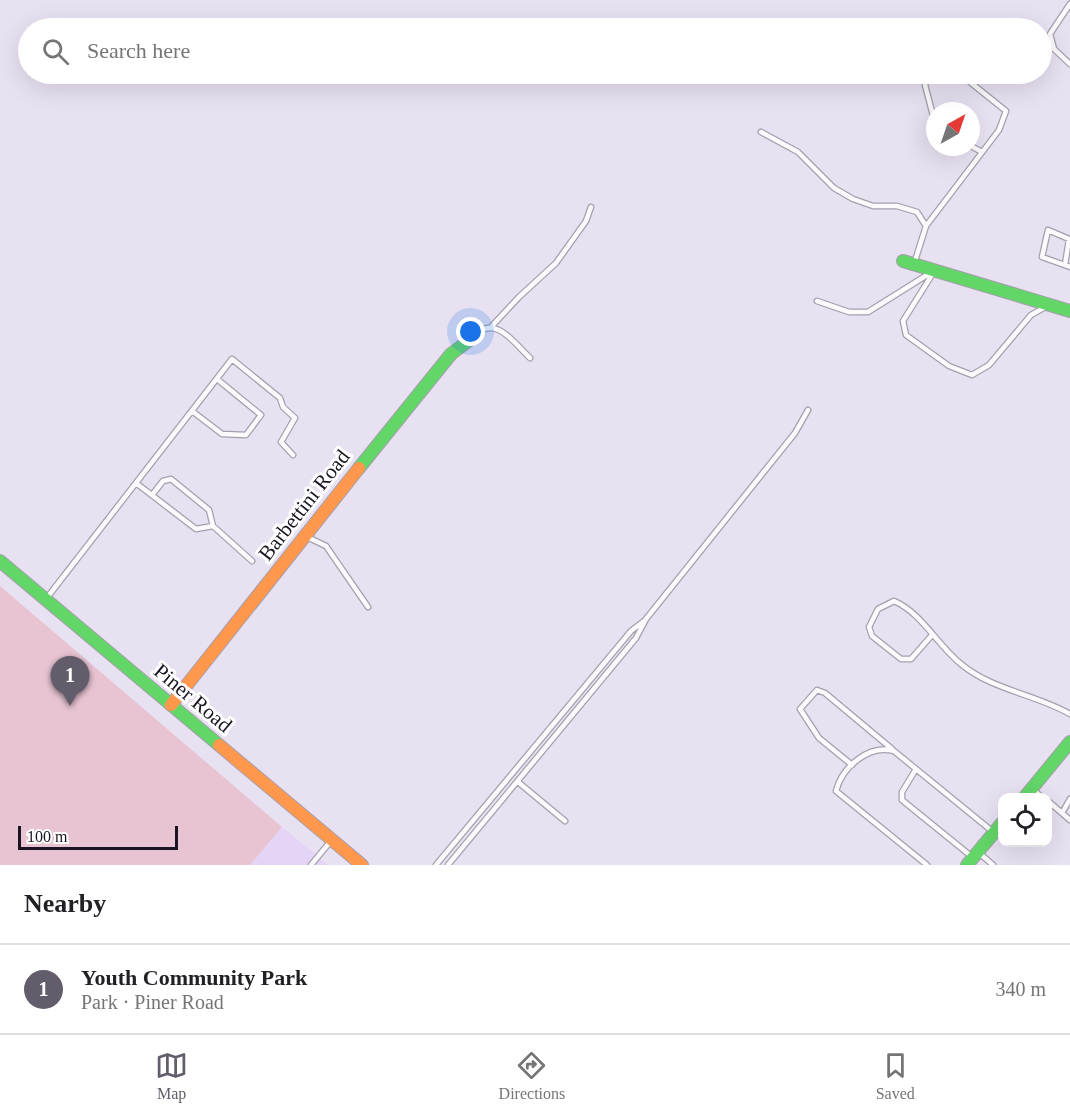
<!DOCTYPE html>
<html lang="en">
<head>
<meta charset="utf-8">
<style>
  :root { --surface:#fff; --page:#f6f6f6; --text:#202124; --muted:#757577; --line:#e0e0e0; --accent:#635c6b }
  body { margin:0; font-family:"Times New Roman",serif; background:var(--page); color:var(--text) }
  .controls { position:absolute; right:18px; bottom:18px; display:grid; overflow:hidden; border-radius:12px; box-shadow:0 6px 24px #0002 }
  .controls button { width:54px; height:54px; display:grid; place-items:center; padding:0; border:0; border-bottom:2px solid var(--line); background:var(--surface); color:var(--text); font:30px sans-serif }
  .compass { position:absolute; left:926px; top:102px; width:54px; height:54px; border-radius:50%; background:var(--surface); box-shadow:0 6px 24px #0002; rotate:40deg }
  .scale { position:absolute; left:18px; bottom:15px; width:160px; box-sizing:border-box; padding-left:6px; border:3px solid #1b1523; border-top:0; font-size:16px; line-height:21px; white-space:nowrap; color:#1b1523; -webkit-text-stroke:4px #fff; paint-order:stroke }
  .you { position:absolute; left:471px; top:332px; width:21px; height:21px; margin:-15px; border:4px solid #fff; border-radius:50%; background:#1a73e8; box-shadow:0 0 0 9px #1a73e833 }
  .badge { display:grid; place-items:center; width:39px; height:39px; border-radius:50%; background:var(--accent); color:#fff; font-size:20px; font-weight:700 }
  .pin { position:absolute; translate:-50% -50px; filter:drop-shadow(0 2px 3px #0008) }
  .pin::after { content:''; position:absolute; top:32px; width:21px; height:18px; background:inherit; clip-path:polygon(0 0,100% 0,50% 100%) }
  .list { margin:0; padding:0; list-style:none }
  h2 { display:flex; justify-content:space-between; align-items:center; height:78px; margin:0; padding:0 24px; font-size:26px }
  h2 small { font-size:20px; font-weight:400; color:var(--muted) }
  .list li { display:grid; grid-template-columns:39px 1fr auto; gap:18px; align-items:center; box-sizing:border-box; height:90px; padding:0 24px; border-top:2px solid var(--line) }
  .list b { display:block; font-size:22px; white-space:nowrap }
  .list p { margin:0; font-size:20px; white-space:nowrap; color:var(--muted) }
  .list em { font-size:20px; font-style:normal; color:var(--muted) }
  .icon { flex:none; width:33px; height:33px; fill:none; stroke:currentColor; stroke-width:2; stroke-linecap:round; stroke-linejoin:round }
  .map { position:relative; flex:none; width:1070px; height:865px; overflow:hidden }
  .search { position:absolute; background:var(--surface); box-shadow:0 6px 24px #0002; left:18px; right:18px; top:18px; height:66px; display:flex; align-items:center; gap:15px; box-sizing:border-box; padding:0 21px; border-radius:33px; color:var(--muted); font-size:22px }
  .sheet { height:168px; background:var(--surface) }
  nav { display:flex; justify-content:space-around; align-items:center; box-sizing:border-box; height:84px; border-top:2px solid var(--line); background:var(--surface); font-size:16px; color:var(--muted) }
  nav a { display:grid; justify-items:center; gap:3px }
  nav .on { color:var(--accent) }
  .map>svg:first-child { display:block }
  .built { fill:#e4d4f6 }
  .green { fill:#e8c4d3 }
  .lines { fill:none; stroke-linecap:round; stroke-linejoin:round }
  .lane-casing { stroke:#a59fad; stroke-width:7 }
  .fast-casing { stroke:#a59fad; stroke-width:14 }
  .slow-casing { stroke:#a59fad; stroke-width:14 }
  .lane { stroke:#fcfafd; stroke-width:4.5 }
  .fast { stroke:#63d668; stroke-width:12 }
  .slow { stroke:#ff974d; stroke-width:12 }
  .labels { text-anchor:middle; stroke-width:6; stroke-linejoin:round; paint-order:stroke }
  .street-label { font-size:21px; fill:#1b1523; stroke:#fff }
</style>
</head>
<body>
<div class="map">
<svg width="1070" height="865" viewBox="0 0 1070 865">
  <rect width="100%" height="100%" fill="#e8e1f2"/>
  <!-- built -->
  <path class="built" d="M282,827L328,865H250Z"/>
  <!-- green -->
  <path class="green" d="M0,586L282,827L250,865H0Z"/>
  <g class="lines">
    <defs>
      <path id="lane" d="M1070,4L1050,34L1054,49L1070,64
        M929,74L925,85L935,123
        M761,132L798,152L834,188L853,199L873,206H897L917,212L926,226L914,264
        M971,146L982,152
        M926,226L999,130L1006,111L960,74
        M1065,265L1069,239L1048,230L1042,257L1070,267
        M817,301L849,312H868L935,270L903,321L906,335L949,366L972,375L989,365L1031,315L1047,306
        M492,326L519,297L556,263L586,221L591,207
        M477,334C496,315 516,345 530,358
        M192,411L222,434L246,435L261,415L217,379
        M136,483L196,529L213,526L252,561
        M152,495L163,481L171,479L209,510L213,526
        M307,537L326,546L368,607
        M46,599L232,359L280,398L283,407L295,418L281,442L293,455
        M932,635L911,659H901L872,636L869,627L878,609L894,601C922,613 937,645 961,664C992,690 1035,694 1070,714
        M852,765L819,738L800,709L817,690L825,693L892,749
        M916,769L902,792V800L971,856
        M518,782L565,821
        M1033,790L1043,798
        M1048,801L1070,820
        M1062,813L1070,799
        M978,852L993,865
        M311,865L330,842
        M436,865L631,631L644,621
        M448,865L636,638L646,619L795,433L808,410
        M927,865L836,791C842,767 869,744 894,751L992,831"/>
      <path id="fast" d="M903,261L1070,311
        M359,468L451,354L475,336
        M0,561L219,745
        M1024,798L1070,742
        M967,865L1002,823"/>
      <path id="slow" d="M171,705L359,468
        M219,745L362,865"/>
    </defs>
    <!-- lane casing -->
    <use href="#lane" class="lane-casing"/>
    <!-- fast casing -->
    <use href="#fast" class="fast-casing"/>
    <!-- slow casing -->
    <use href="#slow" class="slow-casing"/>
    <!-- lane -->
    <use href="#lane" class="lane"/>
    <!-- fast -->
    <use href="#fast" class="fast"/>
    <!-- slow -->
    <use href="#slow" class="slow"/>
  </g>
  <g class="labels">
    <!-- street labels -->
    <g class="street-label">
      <text transform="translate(304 505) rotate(-52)" y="7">Barbettini Road</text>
      <text transform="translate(193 698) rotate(40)" y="7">Piner Road</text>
    </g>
  </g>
</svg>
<div class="controls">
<button><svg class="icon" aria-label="locate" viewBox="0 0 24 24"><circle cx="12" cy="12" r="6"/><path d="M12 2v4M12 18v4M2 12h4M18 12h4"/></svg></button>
</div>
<svg class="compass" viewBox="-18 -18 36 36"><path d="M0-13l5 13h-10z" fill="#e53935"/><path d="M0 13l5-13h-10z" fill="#757577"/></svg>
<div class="scale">100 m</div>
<div class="you"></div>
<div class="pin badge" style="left:70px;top:706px">1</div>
<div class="search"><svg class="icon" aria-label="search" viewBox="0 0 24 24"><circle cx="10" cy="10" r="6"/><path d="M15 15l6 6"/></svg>Search here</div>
</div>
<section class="sheet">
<h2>Nearby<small></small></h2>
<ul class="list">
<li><span class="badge">1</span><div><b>Youth Community Park</b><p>Park · Piner Road</p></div><em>340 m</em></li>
</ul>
</section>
<nav>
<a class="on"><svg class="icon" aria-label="map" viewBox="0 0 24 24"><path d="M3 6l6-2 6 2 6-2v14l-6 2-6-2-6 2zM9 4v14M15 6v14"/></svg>Map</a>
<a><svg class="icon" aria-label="directions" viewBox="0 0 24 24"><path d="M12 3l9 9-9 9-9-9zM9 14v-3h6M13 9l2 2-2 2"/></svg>Directions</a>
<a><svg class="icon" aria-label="saved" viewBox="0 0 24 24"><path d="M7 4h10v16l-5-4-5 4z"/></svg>Saved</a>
</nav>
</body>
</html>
